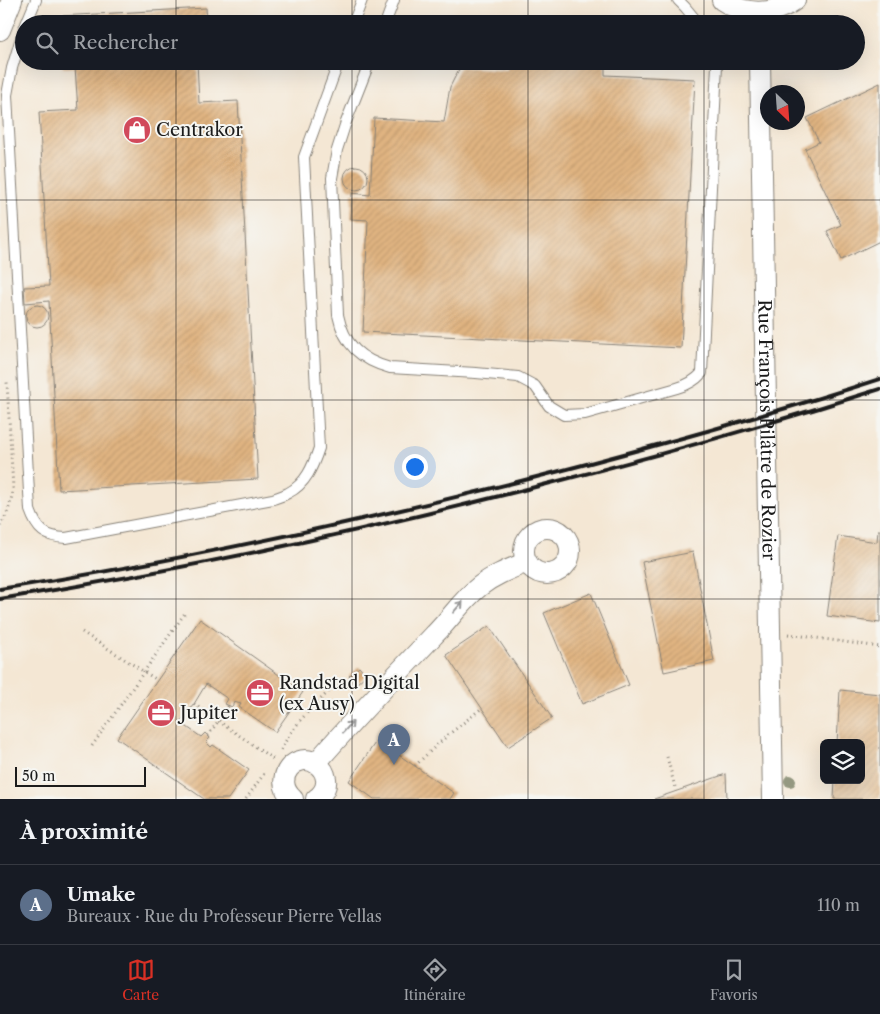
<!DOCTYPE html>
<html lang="fr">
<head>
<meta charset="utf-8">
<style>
  :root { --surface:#171b24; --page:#20242c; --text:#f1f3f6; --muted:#9ea1a6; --line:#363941; --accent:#d93025 }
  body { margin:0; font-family:"Libre Caslon Text",serif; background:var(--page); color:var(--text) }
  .controls { position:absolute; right:15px; bottom:15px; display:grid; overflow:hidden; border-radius:8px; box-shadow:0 5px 20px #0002 }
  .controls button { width:45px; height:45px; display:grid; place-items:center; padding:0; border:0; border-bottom:1px solid var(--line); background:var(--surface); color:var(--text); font:25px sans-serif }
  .compass { position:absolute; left:760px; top:85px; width:45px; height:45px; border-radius:50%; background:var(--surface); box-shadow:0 5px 20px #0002; rotate:155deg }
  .scale { position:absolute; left:15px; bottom:12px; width:131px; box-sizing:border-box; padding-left:5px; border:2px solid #1c1c1c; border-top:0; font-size:14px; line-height:18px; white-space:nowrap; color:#1c1c1c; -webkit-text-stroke:4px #f6f6f2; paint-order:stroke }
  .you { position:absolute; left:414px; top:466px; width:18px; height:18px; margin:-12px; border:4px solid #fff; border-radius:50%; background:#1a73e8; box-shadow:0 0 0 8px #1a73e833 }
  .badge { display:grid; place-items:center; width:32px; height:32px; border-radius:50%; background:var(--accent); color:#fff; font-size:16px; font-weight:700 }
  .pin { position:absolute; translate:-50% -41px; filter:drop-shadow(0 1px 2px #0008) }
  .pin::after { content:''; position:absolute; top:26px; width:18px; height:15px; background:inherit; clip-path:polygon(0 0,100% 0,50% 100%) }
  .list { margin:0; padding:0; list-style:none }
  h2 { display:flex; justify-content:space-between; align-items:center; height:65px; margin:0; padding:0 20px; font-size:21px }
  h2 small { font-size:16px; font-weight:400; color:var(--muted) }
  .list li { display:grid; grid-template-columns:32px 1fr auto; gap:15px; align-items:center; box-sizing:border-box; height:80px; padding:0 20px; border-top:1px solid var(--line) }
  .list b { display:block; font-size:19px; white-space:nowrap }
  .list p { margin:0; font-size:16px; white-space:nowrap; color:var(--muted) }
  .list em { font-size:16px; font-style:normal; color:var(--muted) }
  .icon { flex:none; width:28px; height:28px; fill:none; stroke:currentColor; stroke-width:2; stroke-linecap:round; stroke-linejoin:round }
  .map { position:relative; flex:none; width:880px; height:799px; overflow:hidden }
  .search { position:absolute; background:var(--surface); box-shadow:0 5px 20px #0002; left:15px; right:15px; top:15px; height:55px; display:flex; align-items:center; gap:12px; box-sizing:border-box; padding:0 18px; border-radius:28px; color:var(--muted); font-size:19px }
  .sheet { height:145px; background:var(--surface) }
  nav { display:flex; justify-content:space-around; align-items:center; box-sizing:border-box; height:70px; border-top:1px solid var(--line); background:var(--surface); font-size:14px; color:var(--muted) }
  nav a { display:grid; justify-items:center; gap:2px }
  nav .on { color:var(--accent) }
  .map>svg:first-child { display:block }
  .building { fill:url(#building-hatch) }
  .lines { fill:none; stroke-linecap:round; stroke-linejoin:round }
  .lane-casing { stroke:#888278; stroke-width:12 }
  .street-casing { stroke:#888278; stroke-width:22 }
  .path { stroke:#888278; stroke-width:3; stroke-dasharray:1 4; stroke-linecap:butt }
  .lane { stroke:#fff; stroke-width:10 }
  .street { stroke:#fff; stroke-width:20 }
  .rail { stroke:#1c1c1c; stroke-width:4 }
  .tree { fill:#949881 }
  .oneway { stroke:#999 }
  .grid { fill:none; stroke:#1c1c1c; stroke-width:1; stroke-opacity:0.55 }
  .labels { text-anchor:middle; stroke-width:4; stroke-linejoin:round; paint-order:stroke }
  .poi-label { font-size:18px; fill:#1c1c1c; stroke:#f6f6f2; text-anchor:start }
  .street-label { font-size:18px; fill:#1c1c1c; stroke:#f6f6f2 }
</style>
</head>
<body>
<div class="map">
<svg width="880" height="799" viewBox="0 0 880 799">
  <defs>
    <pattern id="building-hatch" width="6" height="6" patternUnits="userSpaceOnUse" patternTransform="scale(1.25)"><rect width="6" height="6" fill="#e0b481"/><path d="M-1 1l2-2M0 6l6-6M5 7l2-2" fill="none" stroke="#c09a6f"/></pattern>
  </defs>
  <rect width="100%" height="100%" fill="#f6f6f2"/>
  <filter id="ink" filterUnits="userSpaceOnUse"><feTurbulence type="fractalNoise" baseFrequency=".02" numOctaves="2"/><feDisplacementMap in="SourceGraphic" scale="10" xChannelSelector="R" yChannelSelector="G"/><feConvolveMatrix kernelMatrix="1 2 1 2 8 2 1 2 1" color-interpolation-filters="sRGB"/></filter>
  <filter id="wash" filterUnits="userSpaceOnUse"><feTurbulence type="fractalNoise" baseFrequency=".0096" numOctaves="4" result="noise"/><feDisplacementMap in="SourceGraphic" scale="20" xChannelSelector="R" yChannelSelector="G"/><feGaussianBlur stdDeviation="1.12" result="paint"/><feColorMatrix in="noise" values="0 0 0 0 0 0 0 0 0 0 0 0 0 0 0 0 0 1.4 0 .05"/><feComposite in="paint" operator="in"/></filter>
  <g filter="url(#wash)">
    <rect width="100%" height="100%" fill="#f4e7d4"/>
    <g id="blocks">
      <!-- building -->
      <path class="building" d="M206,8L207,24H61L60,16Z
        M62,61H197L199,103L238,101L258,479L59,490L49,301L25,303L24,287L49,286L39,112L78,110L75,67L63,68Z
        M508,61H591L605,65V75L695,79L681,348L363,332L368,220L351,219L352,193L370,195L374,118L444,122L450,87L460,67L507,70Z
        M880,83V241L841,260L827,231L841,225L805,149L819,142L807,118Z
        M344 178a12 12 0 1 1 24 0a12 12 0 1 1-24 0Z
        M26 316a11 11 0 1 1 22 0a11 11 0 1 1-22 0Z
        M878,530H880V623L827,616L838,536L877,542Z
        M693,552L714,661L664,672L642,562Z
        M591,593L629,685L582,704L544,613Z
        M200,619L303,692L275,732L239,707L241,704L234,702L232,707L225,704L228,699L206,684L194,704L180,722L201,737L205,733L210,738L206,742L211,747L213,745L249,770L228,799H204L117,738Z
        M489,626L552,718L508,747L446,655Z
        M359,667L366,675L356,684L349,676Z
        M840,690L880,694V799H834L835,780H861V743H837Z
        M377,740L454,793L450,799H374L349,781Z
        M726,774L727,799H654Z"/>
    </g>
  </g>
  <g filter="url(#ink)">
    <use href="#blocks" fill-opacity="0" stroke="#888278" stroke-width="1"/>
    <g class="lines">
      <defs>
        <path id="lane" d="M678,0L685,7L699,24
          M26,24L36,0
          M353,24L362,0
          M385,24L394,0
          M24,28L12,68L7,95L30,510C37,530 45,537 66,538L273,499C278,497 283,496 288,493C306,484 313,466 319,448L304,157L339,61
          M370,61L346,122L337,150L332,178L338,315C344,345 361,360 390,368L476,373L518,377L535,386L549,406L564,415L585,414L677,388C688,385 695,381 702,373L717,65L716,61"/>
        <g id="street">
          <path d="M722,0C743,15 773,16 795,0"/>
          <path d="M0,30L12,0"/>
          <path id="s1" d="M760,61L773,799"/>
          <circle cx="547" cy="551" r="23"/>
          <path d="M316,763C354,719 395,676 435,634C451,618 462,600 480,586C494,575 510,569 527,562"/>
          <path d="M293,799C270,779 297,748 318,765C322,768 325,773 326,779C327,787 323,794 316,799"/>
        </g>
      </defs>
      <!-- lane casing -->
      <use href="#lane" class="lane-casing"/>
      <!-- street casing -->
      <use href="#street" class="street-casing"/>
      <!-- path -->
      <path class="path" d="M0,526C8,513 11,504 13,488L7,382
        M82,632L157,680
        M788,634L880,647
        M194,704L273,759
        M208,736L229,705
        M92,746L185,613
        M281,750C293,723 321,699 342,679
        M667,757L676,791
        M415,766L424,757L448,735L482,708
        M246,799L266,771"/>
      <!-- lane -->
      <use href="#lane" class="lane"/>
      <!-- street -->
      <use href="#street" class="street"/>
      <!-- rail -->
      <path class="rail" d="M0,589C175,562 349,524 521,481C642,450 762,417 880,379
        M0,599C181,570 361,532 539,486C653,457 767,425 880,389"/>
    </g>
    <!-- trees -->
    <circle class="tree" cx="790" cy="781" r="6"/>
    <!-- one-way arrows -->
    <defs><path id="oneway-shaft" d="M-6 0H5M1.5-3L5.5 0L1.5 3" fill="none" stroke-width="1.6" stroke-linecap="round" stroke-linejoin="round" transform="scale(1.25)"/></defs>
    <g class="oneway">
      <use href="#oneway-shaft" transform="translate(458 607) rotate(-49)"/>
      <use href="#oneway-shaft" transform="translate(348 727) rotate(-48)"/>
    </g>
  </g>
  <!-- grid -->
  <path class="grid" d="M176,0V24M352,0V24M528,0V24M704,0V24M176,61V799M352,61V799M528,61V799M704,61V799M0,200H880M0,400H880M0,599H880"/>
  <!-- icons -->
  <defs>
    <symbol id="shop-disc" viewBox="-11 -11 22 22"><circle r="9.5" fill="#d1495b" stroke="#f6f6f2"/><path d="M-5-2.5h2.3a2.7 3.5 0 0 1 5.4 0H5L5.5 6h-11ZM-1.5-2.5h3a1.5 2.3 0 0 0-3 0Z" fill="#fff"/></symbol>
    <symbol id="office-disc" viewBox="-11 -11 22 22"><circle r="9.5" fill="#d1495b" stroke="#f6f6f2"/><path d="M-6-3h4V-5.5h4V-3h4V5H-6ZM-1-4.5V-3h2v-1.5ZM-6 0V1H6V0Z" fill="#fff"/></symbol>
  </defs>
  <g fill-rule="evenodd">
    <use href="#shop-disc" x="121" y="114" width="32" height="32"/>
    <use href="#office-disc" x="244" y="677" width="32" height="32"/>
    <use href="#office-disc" x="145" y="697" width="32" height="32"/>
  </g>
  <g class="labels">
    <!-- poi labels -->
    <g class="poi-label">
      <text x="156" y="136">Centrakor</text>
      <text x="279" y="689">Randstad Digital<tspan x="279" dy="21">(ex Ausy)</tspan></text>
      <text x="180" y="719">Jupiter</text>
    </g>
    <!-- street labels -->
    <g class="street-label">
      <text dy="6" stroke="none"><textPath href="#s1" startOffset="369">Rue François Pilâtre de Rozier</textPath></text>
    </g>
  </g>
</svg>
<div class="controls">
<button><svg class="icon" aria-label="layers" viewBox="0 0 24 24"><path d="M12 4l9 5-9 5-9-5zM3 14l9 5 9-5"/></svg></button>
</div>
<svg class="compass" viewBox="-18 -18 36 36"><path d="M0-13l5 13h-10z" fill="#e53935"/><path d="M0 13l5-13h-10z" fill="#9ea1a6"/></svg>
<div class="scale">50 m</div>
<div class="you"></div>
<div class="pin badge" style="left:394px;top:765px;background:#5c6f8a">A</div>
<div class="search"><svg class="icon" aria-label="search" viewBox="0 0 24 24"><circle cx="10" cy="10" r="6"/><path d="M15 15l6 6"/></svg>Rechercher</div>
</div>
<section class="sheet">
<h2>À proximité<small></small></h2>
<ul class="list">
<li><span class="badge" style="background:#5c6f8a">A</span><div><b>Umake</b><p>Bureaux · Rue du Professeur Pierre Vellas</p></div><em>110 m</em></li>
</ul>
</section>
<nav>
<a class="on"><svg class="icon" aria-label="map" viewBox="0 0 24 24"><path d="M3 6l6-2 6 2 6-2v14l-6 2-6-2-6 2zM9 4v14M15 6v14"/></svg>Carte</a>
<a><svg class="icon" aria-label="directions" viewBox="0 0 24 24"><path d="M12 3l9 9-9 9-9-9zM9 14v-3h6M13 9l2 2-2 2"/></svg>Itinéraire</a>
<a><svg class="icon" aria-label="saved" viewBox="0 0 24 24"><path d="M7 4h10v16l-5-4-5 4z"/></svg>Favoris</a>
</nav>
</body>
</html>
